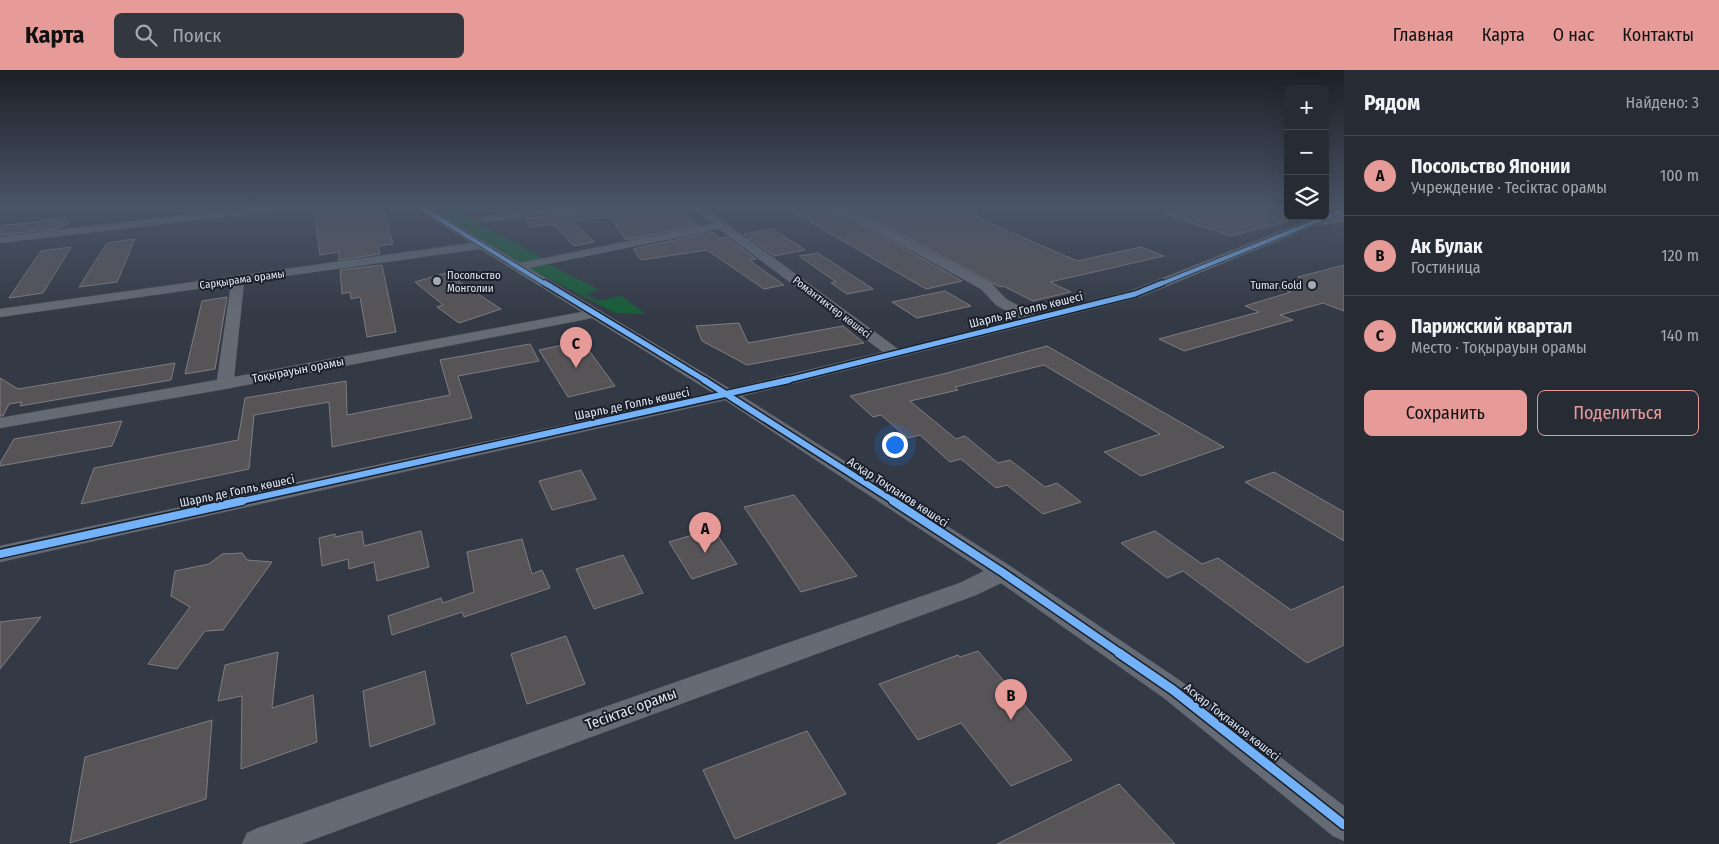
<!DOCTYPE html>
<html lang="ru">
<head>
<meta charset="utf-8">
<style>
  :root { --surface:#272c34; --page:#333840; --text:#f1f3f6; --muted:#a4a7ac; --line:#43484f; --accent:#e69b98 }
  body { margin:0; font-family:"Fira Sans Condensed",sans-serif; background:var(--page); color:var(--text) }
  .controls { position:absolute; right:15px; top:15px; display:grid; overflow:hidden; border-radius:8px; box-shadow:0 5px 20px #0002 }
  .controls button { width:45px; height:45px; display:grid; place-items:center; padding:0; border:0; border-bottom:1px solid var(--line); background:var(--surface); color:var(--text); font:25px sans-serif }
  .you { position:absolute; left:894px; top:374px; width:18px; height:18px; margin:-12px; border:4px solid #fff; border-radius:50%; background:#1a73e8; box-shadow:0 0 0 8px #1a73e833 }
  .badge { display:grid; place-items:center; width:32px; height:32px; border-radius:50%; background:var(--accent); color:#111; font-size:16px; font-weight:700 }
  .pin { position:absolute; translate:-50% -41px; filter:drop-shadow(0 1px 2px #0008) }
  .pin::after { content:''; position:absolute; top:26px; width:18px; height:15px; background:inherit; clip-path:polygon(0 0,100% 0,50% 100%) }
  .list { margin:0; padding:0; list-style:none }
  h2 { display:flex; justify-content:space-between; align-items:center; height:65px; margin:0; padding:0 20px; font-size:21px }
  h2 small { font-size:16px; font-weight:400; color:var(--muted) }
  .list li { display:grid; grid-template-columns:32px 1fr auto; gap:15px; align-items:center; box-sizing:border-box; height:80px; padding:0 20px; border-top:1px solid var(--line) }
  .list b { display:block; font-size:19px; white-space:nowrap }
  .list p { margin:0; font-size:16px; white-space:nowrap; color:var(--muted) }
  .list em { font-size:16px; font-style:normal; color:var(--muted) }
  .actions { display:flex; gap:10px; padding:15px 20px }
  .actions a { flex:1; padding:11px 0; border:1px solid var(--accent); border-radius:8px; text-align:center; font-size:18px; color:var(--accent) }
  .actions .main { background:var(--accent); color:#111 }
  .icon { flex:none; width:28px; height:28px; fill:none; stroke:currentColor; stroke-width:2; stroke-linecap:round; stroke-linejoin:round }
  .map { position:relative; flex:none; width:1344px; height:774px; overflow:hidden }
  header { display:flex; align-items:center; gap:30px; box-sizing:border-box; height:70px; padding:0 25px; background:var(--accent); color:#111 }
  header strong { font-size:24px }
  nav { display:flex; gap:28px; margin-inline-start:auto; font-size:18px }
  .search { width:350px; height:45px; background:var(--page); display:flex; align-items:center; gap:12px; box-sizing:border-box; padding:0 18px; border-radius:8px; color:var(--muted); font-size:19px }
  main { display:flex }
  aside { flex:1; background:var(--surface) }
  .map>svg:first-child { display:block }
  .green { fill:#175e38 }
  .building { fill:#575457; stroke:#807d80 }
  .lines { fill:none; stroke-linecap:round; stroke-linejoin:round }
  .minor-casing { stroke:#50565f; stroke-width:1 }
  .major-casing { stroke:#50565f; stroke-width:1 }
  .minor { fill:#656b74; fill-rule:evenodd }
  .major { fill:#707174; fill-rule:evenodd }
  .cycleway-far4-casing { stroke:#1a1f29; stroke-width:5.5 }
  .cycleway-far3-casing { stroke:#1a1f29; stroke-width:8 }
  .cycleway-far2-casing { stroke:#1a1f29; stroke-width:9 }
  .cycleway-far1-casing { stroke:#1a1f29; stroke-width:11 }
  .cycleway-casing { stroke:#1a1f29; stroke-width:12 }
  .cycleway-far4 { stroke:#73b2f8; stroke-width:4 }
  .cycleway-far3 { stroke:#73b2f8; stroke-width:5 }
  .cycleway-far2 { stroke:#73b2f8; stroke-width:6 }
  .cycleway-far1 { stroke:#73b2f8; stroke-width:8 }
  .cycleway { stroke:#73b2f8; stroke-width:9 }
  .poi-dot { fill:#a3aab7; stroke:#1a1f29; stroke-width:2 }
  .labels { text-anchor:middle; stroke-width:4; stroke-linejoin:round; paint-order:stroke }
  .far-poi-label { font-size:11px; fill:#dfe7f4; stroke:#1a1f29; text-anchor:start }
  .far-street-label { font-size:11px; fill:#dfe7f4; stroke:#1a1f29 }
  .street-label { font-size:12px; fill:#dfe7f4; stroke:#1a1f29 }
  .near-street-label { font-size:15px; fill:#dfe7f4; stroke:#1a1f29 }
</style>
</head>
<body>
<header>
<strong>Карта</strong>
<div class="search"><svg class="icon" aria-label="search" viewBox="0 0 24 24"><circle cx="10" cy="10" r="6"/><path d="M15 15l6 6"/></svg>Поиск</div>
<nav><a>Главная</a><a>Карта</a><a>О нас</a><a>Контакты</a></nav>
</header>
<main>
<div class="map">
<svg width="1344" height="774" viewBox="0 0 1344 774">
  <rect width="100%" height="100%" fill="#343a45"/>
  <!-- green -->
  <path class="green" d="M427,137H448L543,188L521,193Z
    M547,193L599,220L585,224L598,231L621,226L646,244L615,243L527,197Z"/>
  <!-- building -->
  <path class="building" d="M341,137H383L393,174L378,176L380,184L339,190V182L320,185L314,140Z
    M579,137H674L700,155L626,170L610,147L572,151L594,172L574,176L553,154L530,157L525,149L572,142Z
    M784,137H830L962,211L926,219Z
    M849,137H977L978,148L1077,191L1141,177L1164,186L1050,212L1071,222L1033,231L1003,216L1000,217Z
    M1202,137H1288V151L1230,166L1166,144Z
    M67,148L68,154L55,159L0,165V156Z
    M773,159L805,180L774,186L744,164Z
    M712,162L720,168L726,167L756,189L749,190L784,215L764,219L707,180L641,190L633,179Z
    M135,169L117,212L79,217L107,173Z
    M71,177L43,223L9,228L41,181Z
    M818,183L873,219L847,224L831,213L836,212L799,186Z
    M382,195L396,262L367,267L360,227L351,229L350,222L342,224L340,200Z
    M1344,195V241L1323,233L1280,245L1293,250L1184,281L1159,269L1259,242L1245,236L1291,222L1279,218L1302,212L1297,210L1302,209L1298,207Z
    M446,203L501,239L459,253L437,237L443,235L415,212Z
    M945,221L971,236L917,248L892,232Z
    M227,227L215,299L185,304L202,231Z
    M739,253L748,273L843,256L864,273L747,295L702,271L696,256Z
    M582,271L615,316L568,327L539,280Z
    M530,274L539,291L458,306L472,348L332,377L329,332L254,345L249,399L81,434L94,398L238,370L245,328L346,311L347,345L450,325L440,290Z
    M1047,276L1224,377L1141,406L1104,382L1160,364L1044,295L955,317L958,320L910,331L956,369L965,366L998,393L1010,390L1045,417L1057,413L1081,432L1043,444L1007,415L996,418L961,389L950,392L920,365L908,368L881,345L873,347L850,326L943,304Z
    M175,293L171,310L20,336L22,332L9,334L3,346H0V308L18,319Z
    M122,351L112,376L0,396V393L14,369Z
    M581,400L596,429L552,440L539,411Z
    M1274,402L1344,442V471L1245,412Z
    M794,425L857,506L801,522L744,437Z
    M713,459L737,494L692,509L669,472Z
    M362,461L364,476L421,461L429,497L377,511L374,492L349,499L348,489L322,496L319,468L335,464V467Z
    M1155,461L1202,494L1218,488L1291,540L1344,516V575L1307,593L1183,501L1167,508L1121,473Z
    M522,469L532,504L542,500L550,518L464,547L462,542L392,565L388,546L441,528L443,533L474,522L467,482Z
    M242,483L247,490L272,492L223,560L205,561L177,599L148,594L190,537L171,526L175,501L209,494L222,484Z
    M623,485L643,523L594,539L576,499Z
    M41,547L0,599V552Z
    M566,566L585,614L527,634L511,584Z
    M978,581L1072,690L1011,716L961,653L918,670L879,614L958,585L960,587Z
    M278,582L272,638L313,625L317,672L241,699L242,626L218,631L225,595Z
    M425,601L435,654L370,677L363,621Z
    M212,650L206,729L70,773L85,687Z
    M807,661L846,724L735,769L703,700Z
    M1119,714L1175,774H997Z"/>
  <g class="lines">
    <defs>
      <path id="minor" d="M255,137H286L281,140L0,173V167Z
        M415,137H427L520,193L713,154L692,137H704L898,279L1021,249L996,235L981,219L832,137H845L991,213L1006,229L1036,245L1130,221L1319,146H1325V144L1344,137V144L1140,227L742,326L1010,496L1182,612L1344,736V771L1333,766L1164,628L1001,513L976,525L301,774H242L247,763L258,758L960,513L984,501L725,330L0,492V476L713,323L592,248L225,319L0,358V348L217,310L231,214L0,247V239L471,173ZM719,159L883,282L730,319L529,198ZM480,179L582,242L234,307L244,212Z
        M551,137H577L572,140L484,153L479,150L484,147Z"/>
      <path id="major" d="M1344,144V152L1313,156L1306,152L1313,148Z"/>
    </defs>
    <!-- minor casing -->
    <use href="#minor" class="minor-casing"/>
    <!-- major casing -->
    <use href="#major" class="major-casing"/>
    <!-- minor -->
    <use href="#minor" class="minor"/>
    <!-- major -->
    <use href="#major" class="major"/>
    <defs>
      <path id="cycleway-far4" d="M420,137L547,215
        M1158,215L1344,140"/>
      <path id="cycleway-far3" d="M545,213L706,311
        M784,311L1135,224L1162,213"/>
      <path id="cycleway-far2" d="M704,310L895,432
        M237,432L789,310"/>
      <path id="cycleway-far1" d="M893,431L1002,502L1121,584
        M0,484L242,431"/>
      <path id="cycleway" d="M1119,583L1173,620L1344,755"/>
    </defs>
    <!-- cycleway-far4 casing -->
    <use href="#cycleway-far4" class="cycleway-far4-casing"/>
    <!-- cycleway-far3 casing -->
    <use href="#cycleway-far3" class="cycleway-far3-casing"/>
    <!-- cycleway-far2 casing -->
    <use href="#cycleway-far2" class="cycleway-far2-casing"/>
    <!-- cycleway-far1 casing -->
    <use href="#cycleway-far1" class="cycleway-far1-casing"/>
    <!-- cycleway casing -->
    <use href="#cycleway" class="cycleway-casing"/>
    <!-- cycleway-far4 -->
    <use href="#cycleway-far4" class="cycleway-far4"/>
    <!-- cycleway-far3 -->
    <use href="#cycleway-far3" class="cycleway-far3"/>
    <!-- cycleway-far2 -->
    <use href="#cycleway-far2" class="cycleway-far2"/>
    <!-- cycleway-far1 -->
    <use href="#cycleway-far1" class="cycleway-far1"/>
    <!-- cycleway -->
    <use href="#cycleway" class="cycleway"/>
  </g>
  <!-- sky -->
  <linearGradient id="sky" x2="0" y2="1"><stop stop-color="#1d2026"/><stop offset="0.56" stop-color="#4a5568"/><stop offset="1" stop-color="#4a5568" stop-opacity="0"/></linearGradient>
  <rect width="1344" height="245" fill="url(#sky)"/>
  <!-- markers -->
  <g class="poi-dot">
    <circle cx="437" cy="211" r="5"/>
    <circle cx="1312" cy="215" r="5"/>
  </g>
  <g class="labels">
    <!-- far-poi labels -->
    <g class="far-poi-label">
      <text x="447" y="209">Посольство<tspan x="447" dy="13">Монголии</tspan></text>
      <text x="1302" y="219" text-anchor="end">Tumar Gold</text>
    </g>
    <!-- far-street labels -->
    <g class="far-street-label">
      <text transform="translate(242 209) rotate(-8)" y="4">Сарқырама орамы</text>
      <text transform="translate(832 237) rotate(37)" y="4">Романтиктер көшесі</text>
    </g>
    <!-- street labels -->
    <g class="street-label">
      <text transform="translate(1026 240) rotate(-14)" y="4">Шарль де Голль көшесі</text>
      <text transform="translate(298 300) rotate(-11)" y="4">Тоқырауын орамы</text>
      <text transform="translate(632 334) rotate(-12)" y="4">Шарль де Голль көшесі</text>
      <text transform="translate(237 421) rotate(-12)" y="4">Шарль де Голль көшесі</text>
      <text transform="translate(898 422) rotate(33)" y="4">Асқар Тоқпанов көшесі</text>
      <text transform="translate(1232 652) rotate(38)" y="4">Асқар Тоқпанов көшесі</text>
    </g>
    <!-- near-street labels -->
    <g class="near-street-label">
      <text transform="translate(631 639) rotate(-20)" y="5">Тесіктас орамы</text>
    </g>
  </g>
</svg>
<div class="controls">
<button>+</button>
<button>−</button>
<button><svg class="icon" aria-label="layers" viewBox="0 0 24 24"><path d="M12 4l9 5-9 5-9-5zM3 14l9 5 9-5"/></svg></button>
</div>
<div class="you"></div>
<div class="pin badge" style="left:705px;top:483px">A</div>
<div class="pin badge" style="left:1011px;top:650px">B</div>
<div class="pin badge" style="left:576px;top:298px">C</div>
</div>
<aside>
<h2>Рядом<small>Найдено: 3</small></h2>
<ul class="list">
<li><span class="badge">A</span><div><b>Посольство Японии</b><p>Учреждение · Тесіктас орамы</p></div><em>100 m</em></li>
<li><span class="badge">B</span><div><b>Ак Булак</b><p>Гостиница</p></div><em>120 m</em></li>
<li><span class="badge">C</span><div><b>Парижский квартал</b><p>Место · Тоқырауын орамы</p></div><em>140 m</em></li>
</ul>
<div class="actions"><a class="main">Сохранить</a><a>Поделиться</a></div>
</aside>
</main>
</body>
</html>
